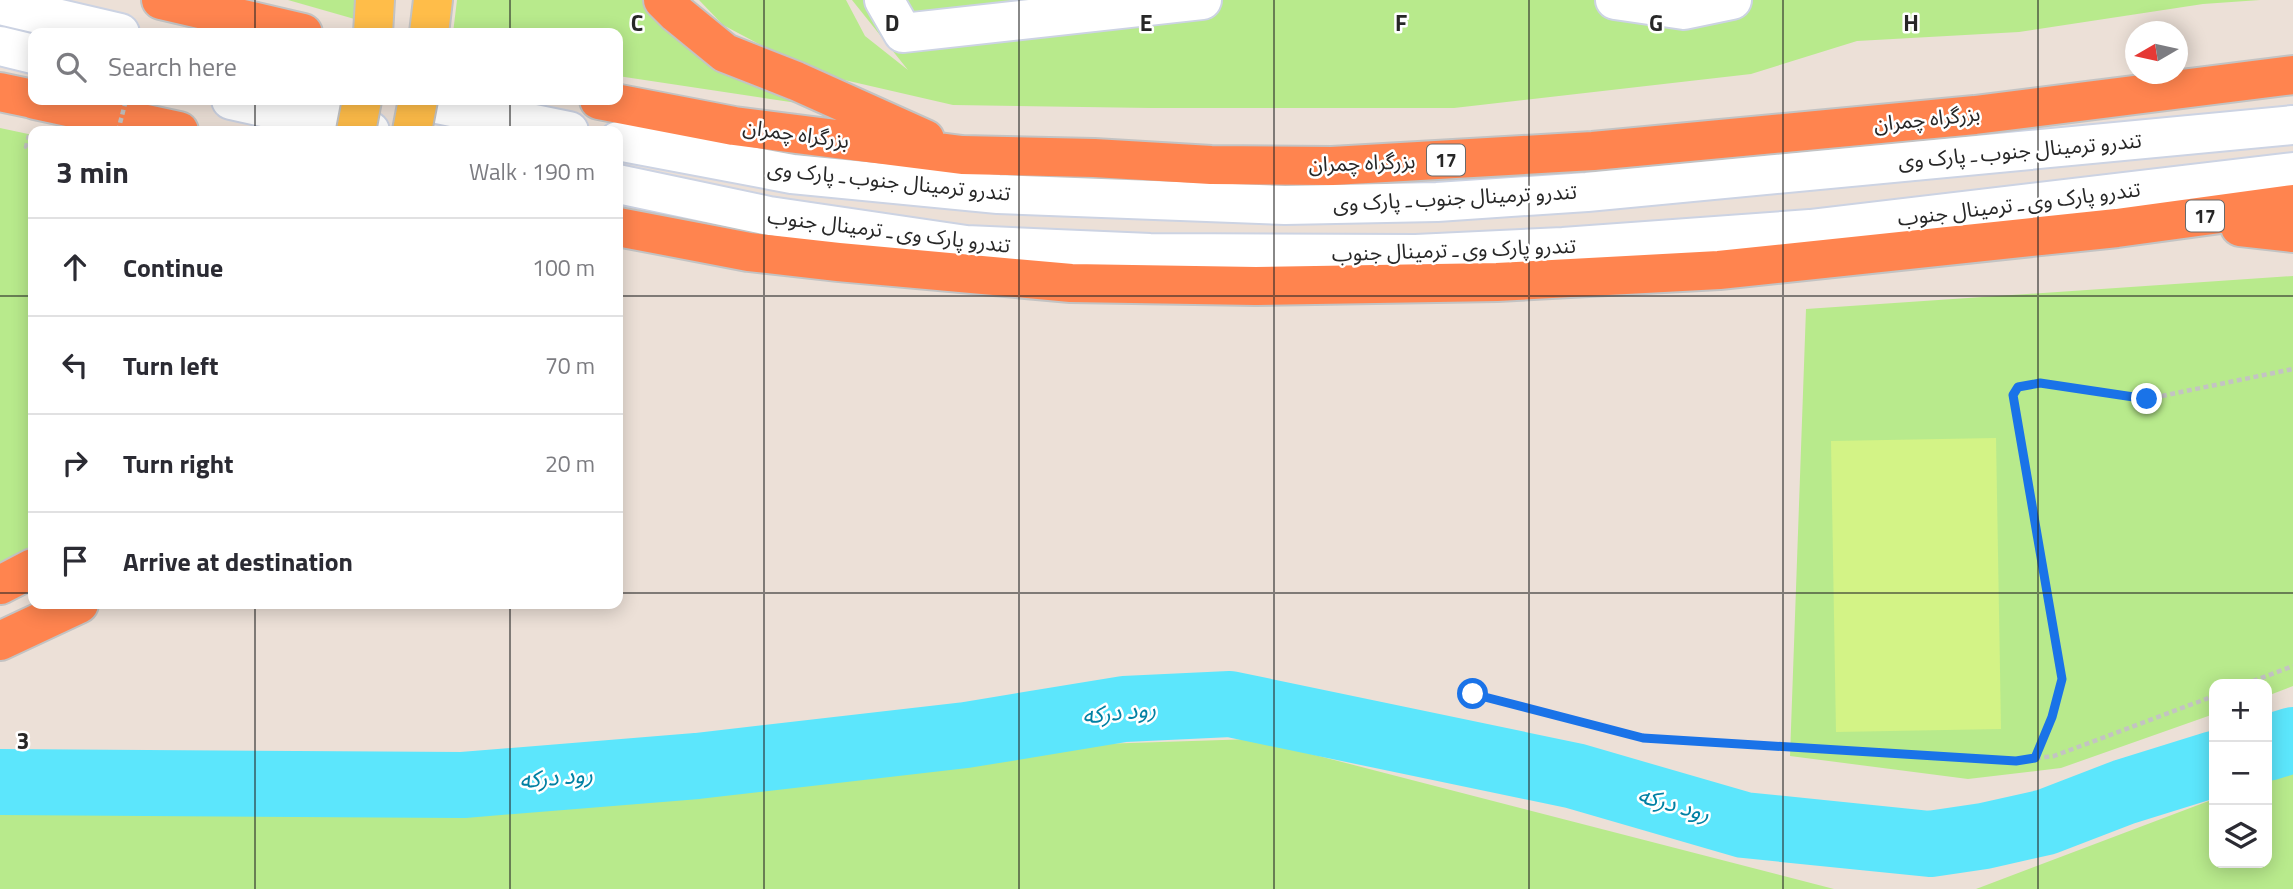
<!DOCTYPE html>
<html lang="en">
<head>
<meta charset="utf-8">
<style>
  :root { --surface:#fff; --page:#f2f2f3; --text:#2b2b33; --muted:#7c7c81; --line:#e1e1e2 }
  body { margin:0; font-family:"Titillium Web","Noto Sans Arabic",sans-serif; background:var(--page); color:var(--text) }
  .controls { position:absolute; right:21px; bottom:21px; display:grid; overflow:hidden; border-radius:14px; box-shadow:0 4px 18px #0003 }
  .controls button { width:63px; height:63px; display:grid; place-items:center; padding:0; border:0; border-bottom:2px solid var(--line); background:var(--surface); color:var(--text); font:35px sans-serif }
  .compass { position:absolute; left:2125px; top:21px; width:63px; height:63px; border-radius:50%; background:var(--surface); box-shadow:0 4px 18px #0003; rotate:261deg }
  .stop { position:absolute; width:21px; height:21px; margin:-16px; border:5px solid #1a73e8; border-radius:50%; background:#fff }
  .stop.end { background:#1a73e8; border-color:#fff; box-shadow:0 2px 7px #0008 }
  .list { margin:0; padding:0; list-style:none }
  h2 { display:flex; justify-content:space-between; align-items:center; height:91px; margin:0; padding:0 28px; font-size:30px }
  h2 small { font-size:23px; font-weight:400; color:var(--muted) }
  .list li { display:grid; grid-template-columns:46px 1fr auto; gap:21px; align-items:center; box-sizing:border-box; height:98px; padding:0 28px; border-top:2px solid var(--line) }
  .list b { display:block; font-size:26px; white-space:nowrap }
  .list em { font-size:23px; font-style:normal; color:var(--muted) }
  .icon { flex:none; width:38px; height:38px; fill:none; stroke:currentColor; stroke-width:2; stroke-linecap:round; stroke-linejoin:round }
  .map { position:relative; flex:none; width:2293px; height:889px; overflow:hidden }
  .search { position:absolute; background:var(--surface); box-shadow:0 4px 18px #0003; left:28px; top:28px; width:595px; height:77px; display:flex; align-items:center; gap:18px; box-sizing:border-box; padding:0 24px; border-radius:14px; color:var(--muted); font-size:26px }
  .panel { position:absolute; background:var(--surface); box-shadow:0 4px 18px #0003; left:28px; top:126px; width:595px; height:483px; border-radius:14px }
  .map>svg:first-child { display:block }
  .green { fill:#b8ea8c }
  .pitch { fill:#d3f386 }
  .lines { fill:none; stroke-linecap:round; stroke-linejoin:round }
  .river { stroke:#5ce6fc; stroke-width:66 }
  .minor-casing { stroke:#ccd3e3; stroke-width:42 }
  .major-casing { stroke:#c3c3c3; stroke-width:42 }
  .highway-casing { stroke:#c3c3c3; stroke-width:42 }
  .path { stroke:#c3c3c3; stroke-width:4.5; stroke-dasharray:5 3.5; stroke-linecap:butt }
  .minor { stroke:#fff; stroke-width:38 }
  .major { stroke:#ffbd49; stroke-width:38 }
  .highway { stroke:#ff844f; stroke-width:38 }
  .major-bridge-casing { stroke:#c3c3c3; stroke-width:42; stroke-linecap:butt }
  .path-bridge { stroke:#c3c3c3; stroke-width:4.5; stroke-dasharray:5 3.5; stroke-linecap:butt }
  .major-bridge { stroke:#ffbd49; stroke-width:38 }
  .route { stroke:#1a73e8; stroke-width:9 }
  .grid { fill:none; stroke:#272727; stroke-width:2; stroke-opacity:0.55 }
  .labels { text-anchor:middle; stroke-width:5; stroke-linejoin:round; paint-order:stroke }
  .shield { fill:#fff; stroke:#686868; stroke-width:2 }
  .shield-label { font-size:19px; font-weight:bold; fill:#272727 }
  .street-label { font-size:21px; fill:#272727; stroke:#fff }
  .water-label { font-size:23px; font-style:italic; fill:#0080a3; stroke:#fff }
  .grid-label { font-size:23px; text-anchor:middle; font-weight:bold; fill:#272727; stroke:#fff; stroke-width:5; stroke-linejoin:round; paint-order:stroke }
</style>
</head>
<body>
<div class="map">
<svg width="2293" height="889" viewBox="0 0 2293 889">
  <rect width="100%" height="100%" fill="#ece0d7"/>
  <!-- green -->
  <path class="green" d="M288,0H361L358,20Z
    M457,0H647L817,106L618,76V33H453Z
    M699,0H846L865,36L908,70L852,0H2260L2203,4L2019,32L1857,41L1751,74L1454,108H1151L953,105L814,73L723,25Z
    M0,128L33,135V548L0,566Z
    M2293,276V686L2267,696V684H2214V714L2061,768L1968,779L1790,756L1806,309Z
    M1253,739L1834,889H0V767L550,762Z
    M2293,769V889H1976L2214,799V863H2267V779Z"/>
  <!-- pitch -->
  <path class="pitch" d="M1996,438L2001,729L1836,732L1831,441Z"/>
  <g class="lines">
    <!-- river -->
    <path class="river" d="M2267,748L2293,740
      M0,782L463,785L697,766L966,735L1124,709L1230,704L1575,776L1744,825L1930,844L1984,836L2046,822L2124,792L2214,764"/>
    <defs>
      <path id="minor" d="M884,0L903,33L1202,0
        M1615,0L1684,10L1732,0
        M0,5L120,33
        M0,46L33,54
        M231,100L370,131
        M417,100L569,131
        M618,141L792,174L998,194L1285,205L1437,202L1587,192L2293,125
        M618,184L769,216L966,245L1150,253L1416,254L1563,247L1810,229L2293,172"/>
      <path id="major" d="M373,33L375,0
        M429,33L433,0"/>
      <path id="highway" d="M161,0L303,33
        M663,0L676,13L725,53L796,81L925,139
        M0,92L33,99
        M35,100L179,131
        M599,100L734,126L962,155L1094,158L1211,165L1332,166L1593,151L1975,115L2293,75
        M618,227L749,252L838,262L1071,283L1256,286L1497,282L1719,270L2117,228L2293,204
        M2240,227L2293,233
        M0,585L33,568
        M0,641L79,604"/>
    </defs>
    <!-- minor casing -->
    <use href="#minor" class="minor-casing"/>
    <!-- major casing -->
    <use href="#major" class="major-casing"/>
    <!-- highway casing -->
    <use href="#highway" class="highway-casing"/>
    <!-- path -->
    <path class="path" d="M29,135L26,147L33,150
      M2245,684L2293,666
      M1473,694L1643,739L2016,761L2054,756L2214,696
      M2035,758L2052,717L2062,679L2013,395L2018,387L2040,383L2147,399L2293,369"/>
    <!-- minor -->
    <use href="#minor" class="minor"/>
    <!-- major -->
    <use href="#major" class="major"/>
    <!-- highway -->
    <use href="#highway" class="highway"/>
    <defs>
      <path id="major-bridge" d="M356,131L362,100
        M412,131L418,100"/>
    </defs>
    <!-- major-bridge casing -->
    <use href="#major-bridge" class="major-bridge-casing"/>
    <!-- path-bridge -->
    <path class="path-bridge" d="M118,131L126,100"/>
    <!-- major-bridge -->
    <use href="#major-bridge" class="major-bridge"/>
  </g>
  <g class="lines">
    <!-- route -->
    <path class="route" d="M1473,694L1643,738L2016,761L2035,758L2052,717L2062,679L2013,395L2018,387L2040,383L2147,399"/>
  </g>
  <!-- grid -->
  <path class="grid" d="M255,0V33M510,0V33M764,0V889M1019,0V889M1274,0V889M1529,0V889M1783,0V889M2038,0V889M255,100V131M510,100V131M0,296H33M618,296H2293M0,593H33M618,593H2293M255,604V889M510,604V889"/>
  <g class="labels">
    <!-- shield labels -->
    <g class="shield">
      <rect x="1427" y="144.5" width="38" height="31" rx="5"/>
      <rect x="2186" y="200.5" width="38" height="31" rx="5"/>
    </g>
    <g class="shield-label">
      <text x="1446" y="167">17</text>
      <text x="2205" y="223">17</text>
    </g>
    <!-- street labels -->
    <g class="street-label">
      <text transform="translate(1927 119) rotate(-6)" y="7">بزرگراه چمران</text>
      <text transform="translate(796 134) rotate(8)" y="7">بزرگراه چمران</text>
      <text transform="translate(2020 151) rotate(-5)" y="7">تندرو ترمینال جنوب ـ پارک وی</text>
      <text transform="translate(1362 163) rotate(-2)" y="7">بزرگراه چمران</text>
      <text transform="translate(889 181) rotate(6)" y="7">تندرو ترمینال جنوب ـ پارک وی</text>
      <text transform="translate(1455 198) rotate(-3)" y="7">تندرو ترمینال جنوب ـ پارک وی</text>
      <text transform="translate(2019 204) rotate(-7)" y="7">تندرو پارک وی ـ ترمینال جنوب</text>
      <text transform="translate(889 231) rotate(7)" y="7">تندرو پارک وی ـ ترمینال جنوب</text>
      <text transform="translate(1454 250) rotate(-2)" y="7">تندرو پارک وی ـ ترمینال جنوب</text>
    </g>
    <!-- water labels -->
    <g class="water-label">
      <text transform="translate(1119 712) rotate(-6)" y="8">رود درکه</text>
      <text transform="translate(556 777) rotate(-5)" y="8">رود درکه</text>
      <text transform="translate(1674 804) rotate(16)" y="8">رود درکه</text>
    </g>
  </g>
  <g class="grid-label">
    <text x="637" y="31">C</text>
    <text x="892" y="31">D</text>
    <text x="1146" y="31">E</text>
    <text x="1401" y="31">F</text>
    <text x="1656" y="31">G</text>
    <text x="1911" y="31">H</text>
    <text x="23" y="749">3</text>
  </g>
</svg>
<div class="controls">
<button>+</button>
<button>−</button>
<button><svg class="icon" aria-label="layers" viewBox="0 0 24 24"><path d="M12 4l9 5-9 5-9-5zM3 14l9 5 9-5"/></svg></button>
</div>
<svg class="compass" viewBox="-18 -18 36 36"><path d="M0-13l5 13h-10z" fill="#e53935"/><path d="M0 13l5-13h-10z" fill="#7c7c81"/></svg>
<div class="stop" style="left:1473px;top:694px"></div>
<div class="stop end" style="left:2147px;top:399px"></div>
<div class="search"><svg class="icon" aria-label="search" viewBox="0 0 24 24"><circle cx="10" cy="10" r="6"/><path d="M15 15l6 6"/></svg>Search here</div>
<section class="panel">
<h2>3 min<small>Walk · 190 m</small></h2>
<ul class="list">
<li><svg class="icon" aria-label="ahead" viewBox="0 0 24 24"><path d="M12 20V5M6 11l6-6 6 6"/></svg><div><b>Continue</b></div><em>100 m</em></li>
<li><svg class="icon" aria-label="left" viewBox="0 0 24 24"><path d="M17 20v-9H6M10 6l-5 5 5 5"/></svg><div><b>Turn left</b></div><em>70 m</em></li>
<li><svg class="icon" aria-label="right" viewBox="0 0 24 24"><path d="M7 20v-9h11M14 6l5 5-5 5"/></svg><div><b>Turn right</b></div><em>20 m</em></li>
<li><svg class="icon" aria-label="arrive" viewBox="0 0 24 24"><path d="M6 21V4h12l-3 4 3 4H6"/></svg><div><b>Arrive at destination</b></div></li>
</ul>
</section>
</div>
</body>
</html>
